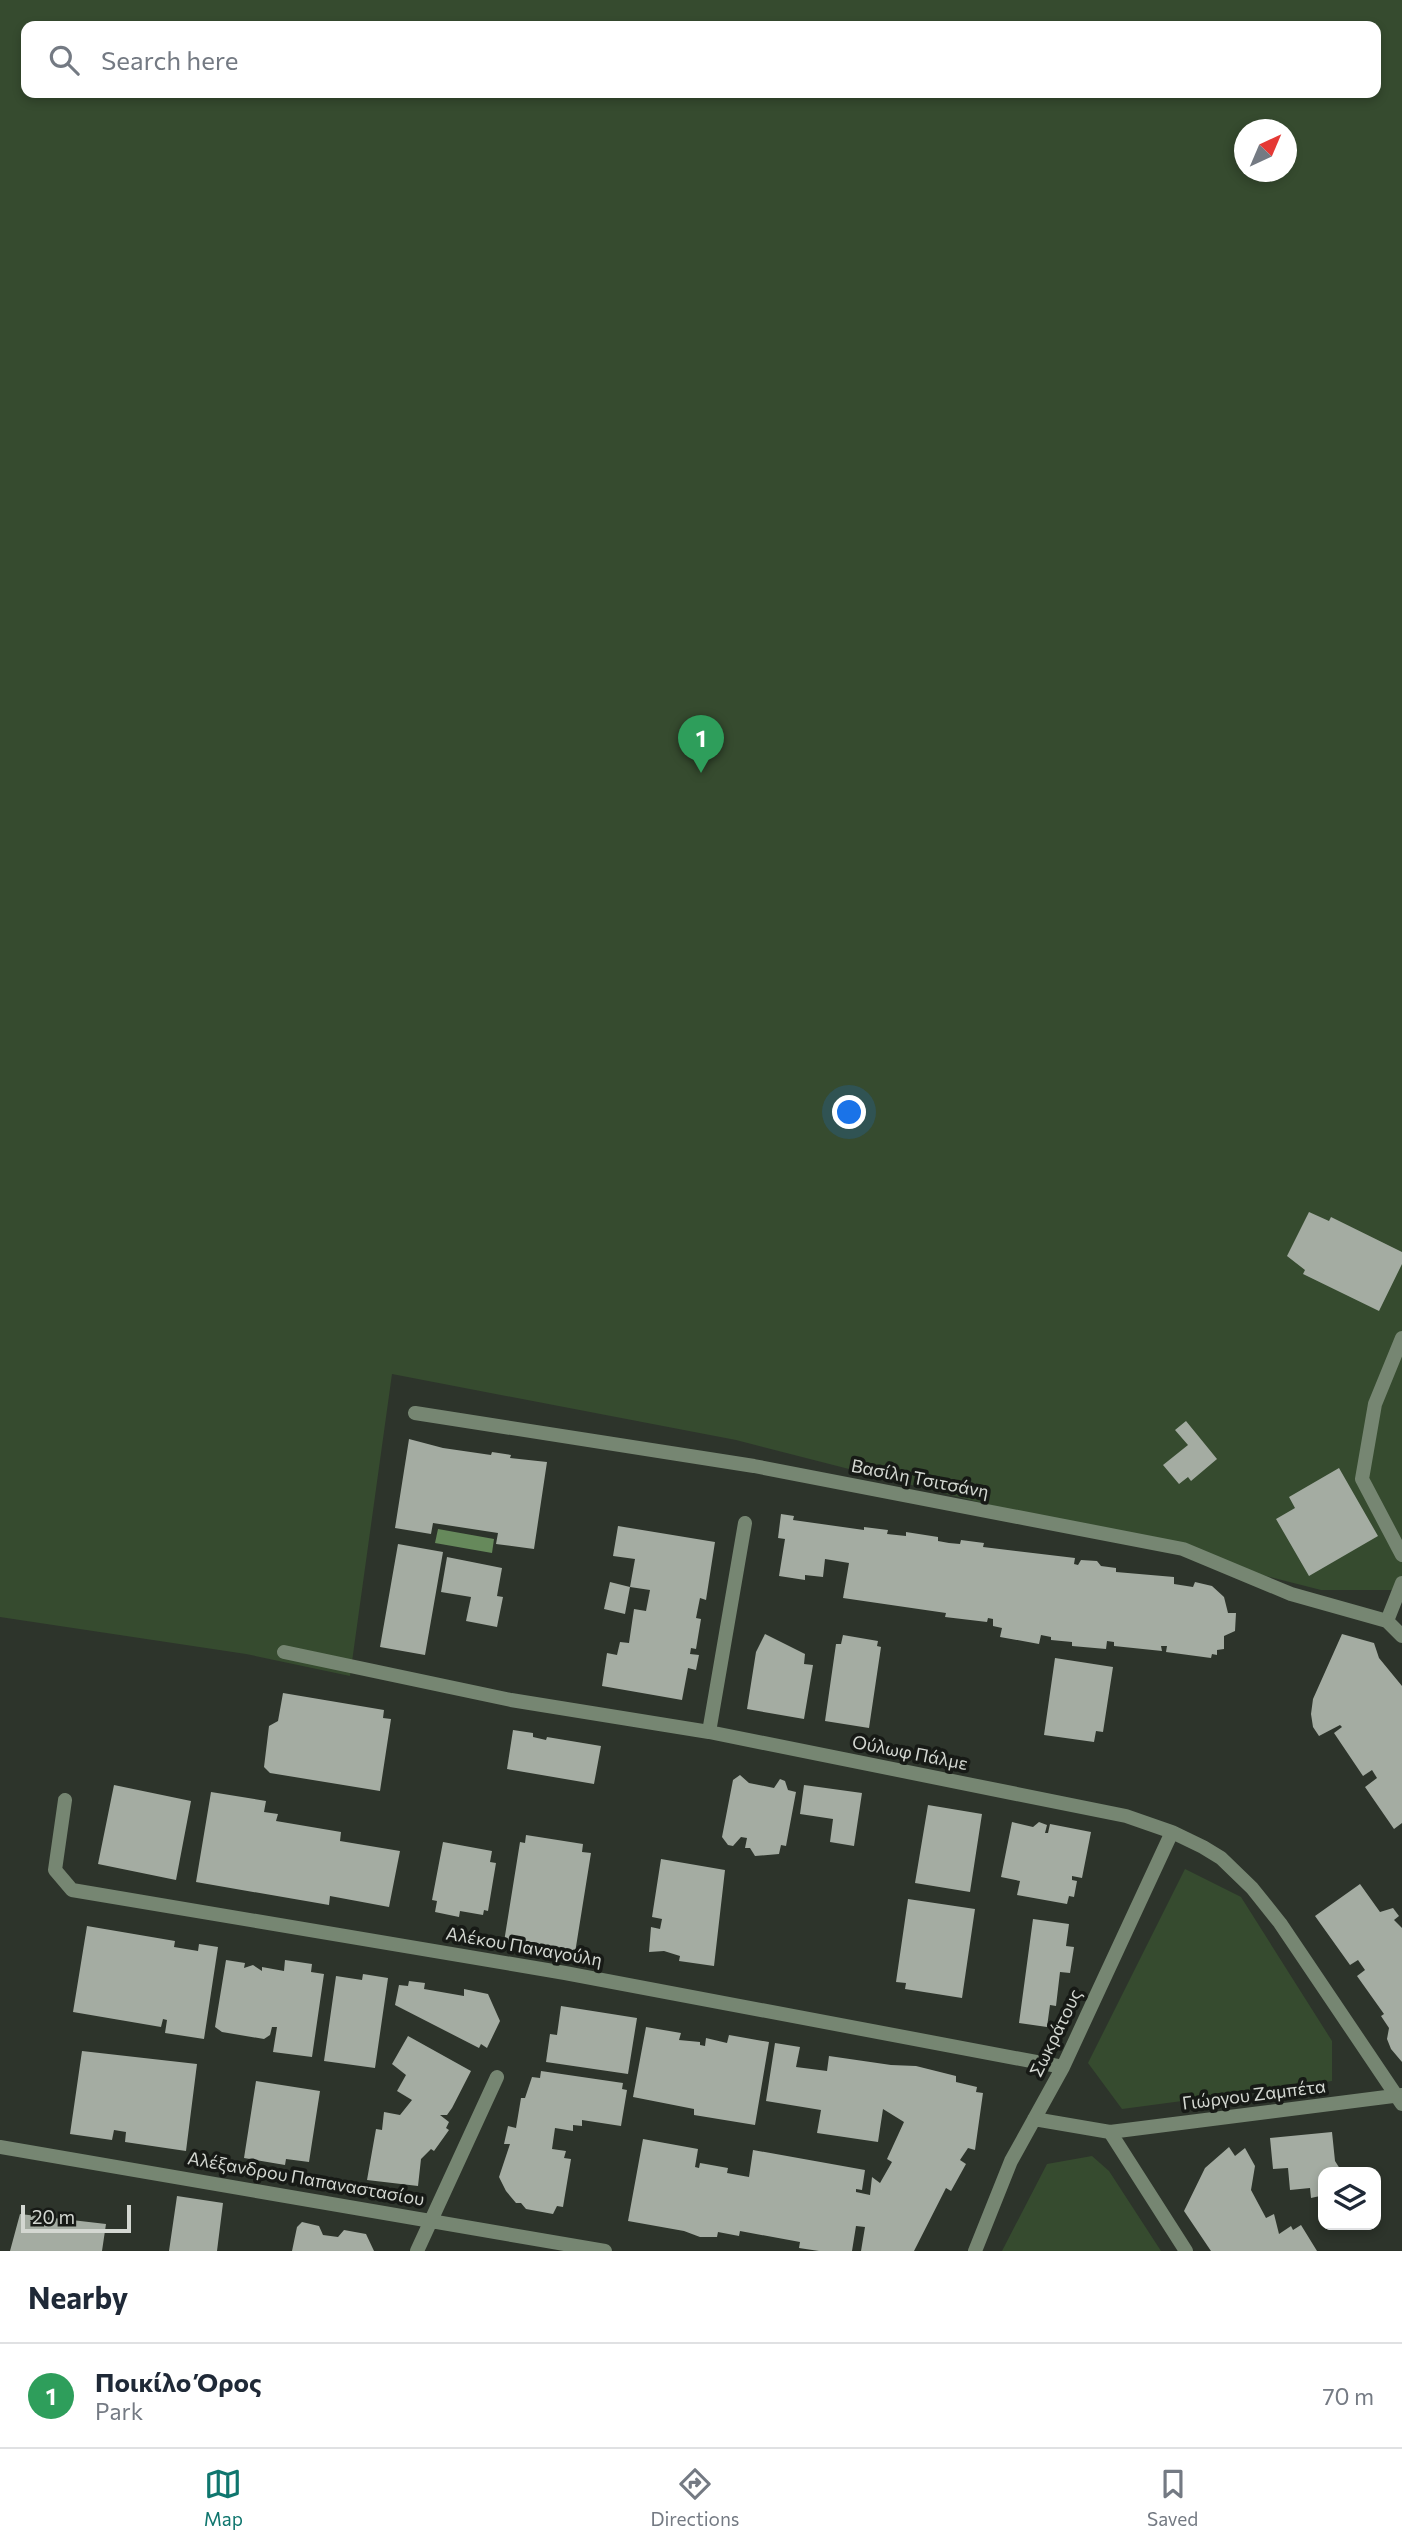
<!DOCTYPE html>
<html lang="en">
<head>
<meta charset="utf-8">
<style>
  :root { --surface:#fff; --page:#f2f2f3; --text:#1f2937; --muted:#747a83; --line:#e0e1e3; --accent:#0f766e }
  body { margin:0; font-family:Commissioner,sans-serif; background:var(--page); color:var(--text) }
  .controls { position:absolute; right:21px; bottom:21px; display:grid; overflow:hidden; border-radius:14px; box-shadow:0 4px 10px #0003 }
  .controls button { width:63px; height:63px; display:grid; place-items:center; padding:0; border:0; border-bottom:2px solid var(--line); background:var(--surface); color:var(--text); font:35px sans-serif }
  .compass { position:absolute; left:1234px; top:119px; width:63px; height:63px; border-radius:50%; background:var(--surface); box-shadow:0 4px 10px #0003; rotate:44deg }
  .scale { position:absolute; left:21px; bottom:18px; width:110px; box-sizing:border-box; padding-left:7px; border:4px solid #d3d7d1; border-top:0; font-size:19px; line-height:24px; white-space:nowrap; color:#d3d7d1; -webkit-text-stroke:5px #171a16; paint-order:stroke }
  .you { position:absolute; left:850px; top:1113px; width:24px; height:24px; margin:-18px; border:5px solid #fff; border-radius:50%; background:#1a73e8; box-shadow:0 0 0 10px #1a73e833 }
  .badge { display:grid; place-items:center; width:46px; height:46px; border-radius:50%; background:var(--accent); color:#fff; font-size:23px; font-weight:700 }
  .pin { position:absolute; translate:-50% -58px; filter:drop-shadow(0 2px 4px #0008) }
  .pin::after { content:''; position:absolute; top:37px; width:24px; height:21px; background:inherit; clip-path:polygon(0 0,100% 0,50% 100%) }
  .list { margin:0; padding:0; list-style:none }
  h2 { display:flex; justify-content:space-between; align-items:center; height:91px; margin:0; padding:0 28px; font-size:30px }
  h2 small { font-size:23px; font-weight:400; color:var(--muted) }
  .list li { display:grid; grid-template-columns:46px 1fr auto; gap:21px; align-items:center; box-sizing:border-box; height:105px; padding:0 28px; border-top:2px solid var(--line) }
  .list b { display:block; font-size:26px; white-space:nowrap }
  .list p { margin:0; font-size:23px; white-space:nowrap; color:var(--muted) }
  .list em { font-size:23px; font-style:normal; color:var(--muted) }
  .icon { flex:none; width:38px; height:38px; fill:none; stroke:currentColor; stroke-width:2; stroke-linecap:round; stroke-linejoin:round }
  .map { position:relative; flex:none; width:1402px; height:2251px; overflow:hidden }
  .search { position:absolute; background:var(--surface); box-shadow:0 4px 10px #0003; left:21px; right:21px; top:21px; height:77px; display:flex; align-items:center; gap:18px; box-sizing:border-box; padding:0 24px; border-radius:14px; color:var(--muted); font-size:26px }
  .sheet { height:196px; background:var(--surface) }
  nav { display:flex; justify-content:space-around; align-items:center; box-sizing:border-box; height:98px; border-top:2px solid var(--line); background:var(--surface); font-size:19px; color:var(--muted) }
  nav a { display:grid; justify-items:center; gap:4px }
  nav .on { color:var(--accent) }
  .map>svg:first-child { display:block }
  .green { fill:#364b2f; fill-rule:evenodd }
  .water { fill:#66895b }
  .building { fill:#a4aca2 }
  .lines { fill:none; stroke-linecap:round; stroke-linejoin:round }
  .lane { stroke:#768672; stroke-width:14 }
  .street { stroke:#768672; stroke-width:14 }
  .labels { text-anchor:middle; stroke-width:7; stroke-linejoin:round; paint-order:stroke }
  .street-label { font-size:18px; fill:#d3d7d1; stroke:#171a16 }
</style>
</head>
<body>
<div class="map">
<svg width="1402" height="2251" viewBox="0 0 1402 2251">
  <rect width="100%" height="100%" fill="#2d342b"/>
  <!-- green -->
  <path class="green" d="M0,0H1402V1590H1321L736,1440L392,1374L350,1676L246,1654L0,1617ZM26,26H1376V93H26ZM1244,130H1286V172H1244Z
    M1185,1869L1241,1897L1332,2041V2081L1122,2109L1088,2063Z
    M1092,2156L1109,2171L1161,2251H1002L1047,2164Z"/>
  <!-- water -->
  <path class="water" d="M438,1529L494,1539L492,1553L435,1543Z"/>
  <!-- building -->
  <path class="building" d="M1309,1212L1329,1221L1331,1217L1402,1252V1264L1379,1311L1303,1274L1305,1270L1287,1256Z
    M1186,1421L1217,1459L1191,1481L1188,1477L1179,1484L1163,1465L1188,1445L1175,1430Z
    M409,1439L443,1448L491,1455L492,1452L511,1455L510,1458L547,1462L534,1549L496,1544L498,1533L433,1523L431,1534L395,1528Z
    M1339,1468L1378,1536L1309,1576L1276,1519L1295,1508L1289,1497Z
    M781,1514L794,1516L793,1520L864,1530V1527L888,1530L887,1534L906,1536V1532L938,1537V1541L949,1543L960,1544L961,1540L984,1543L983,1547L1075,1558L1074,1564L1078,1565L1081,1560L1097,1561L1101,1566L1116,1568V1572L1174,1577V1584L1193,1587L1195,1582L1212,1586L1224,1597L1228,1613H1236L1235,1631L1224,1636V1649L1217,1650V1655L1212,1654L1211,1658L1166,1652L1167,1646H1161L1162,1651L1114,1646V1642L1107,1641L1106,1649L1072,1646V1642L1051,1640V1637L1041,1635L1039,1644L1000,1637L1002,1628L993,1626V1619L988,1618L987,1622L945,1617L946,1613L843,1598L849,1563L825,1559L823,1577L805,1575V1580L779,1576L785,1539L778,1538Z
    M618,1526L715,1542L706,1600L700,1598L696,1618L701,1619L696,1649L691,1648L690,1654L699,1655L696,1670L688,1668L682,1700L602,1686L607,1653L617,1655L620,1642L629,1643L634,1609L646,1611L650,1590L630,1587L625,1614L604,1609L610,1582L630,1587L635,1559L613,1556Z
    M398,1544L443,1552L425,1655L380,1647Z
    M447,1557L502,1568L497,1596L503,1597L497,1627L466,1621L471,1597L441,1592Z
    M765,1634L805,1654L804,1664L813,1665L804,1719L747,1709L756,1652Z
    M1342,1634L1374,1643L1379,1658L1402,1686V1823L1394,1829L1365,1787L1377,1778L1372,1770L1363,1776L1334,1733L1342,1727L1340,1725L1319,1736L1313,1727L1311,1714L1313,1699Z
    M843,1635L878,1641L877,1646L881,1647L869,1728L825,1721L836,1644H841Z
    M1055,1658L1113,1667L1103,1732L1096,1731L1094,1742L1044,1735Z
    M283,1693L384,1710L383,1718L391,1719L380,1791L270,1773L264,1767L269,1726L278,1721Z
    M513,1730L533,1733V1737L546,1740L547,1737L601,1746L594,1784L507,1769Z
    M740,1775L749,1783L774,1788L780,1779L785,1781L788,1790L796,1792L786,1846L781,1845L779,1854L755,1856L750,1848H745L747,1838L741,1837L733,1846L728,1845L722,1837L733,1780Z
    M114,1785L191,1801L176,1880L98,1864Z
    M804,1785L862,1793L854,1846L830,1842L833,1819L800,1814Z
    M211,1792L266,1801L264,1812L278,1814L276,1821L341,1832L340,1841L400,1851L389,1907L330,1896L329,1905L196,1882Z
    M928,1805L982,1814L970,1892L915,1883Z
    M1012,1822L1033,1827L1039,1822L1047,1825L1045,1833H1048L1050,1824L1091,1832L1082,1878L1072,1876V1880L1077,1881L1074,1897L1069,1896L1067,1904L1017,1895L1020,1881L1001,1877Z
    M526,1835L583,1844L582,1852L591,1853L575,1953L504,1942L520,1842L525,1843Z
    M443,1842L492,1851L490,1862L496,1863L488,1911L484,1910L483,1915L460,1911L459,1917L435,1912L437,1901L432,1900Z
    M661,1859L725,1870L714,1966L679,1961L680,1956L664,1951L649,1952L651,1927L660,1929L662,1919L652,1917Z
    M1360,1884L1380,1912L1393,1908L1399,1916L1394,1920L1402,1928V2062L1391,2049L1387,2039L1389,2028L1381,2016L1384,2014L1357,1976L1365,1970L1358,1960L1350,1965L1315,1916Z
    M908,1899L975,1909L962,1998L905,1989L906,1983L896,1982Z
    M1033,1919L1069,1924L1066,1946L1074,1947L1070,1973L1060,1972L1056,2006L1050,2005L1047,2027L1019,2023Z
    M87,1926L175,1941L174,1947L198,1951L199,1944L218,1947L204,2039L165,2033L167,2020L163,2019L161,2027L73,2012Z
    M226,1960L245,1963L244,1968L253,1965L262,1971V1967L284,1971L285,1960L312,1964L311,1972L324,1974L312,2057L273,2052L277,2027H272L270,2035L264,2039L222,2032L215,2027Z
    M363,1974L388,1978L375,2068L324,2061L336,1976L362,1980Z
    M409,1981L425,1983L424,1989L464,1996V1989L488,1994L500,2021L487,2048L481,2044L479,2048L395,2005L399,1985L408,1986Z
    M561,2006L637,2018L628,2074L546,2062L550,2034L557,2035Z
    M646,2027L681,2033L679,2040L700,2042V2045L705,2046L706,2038L727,2043L729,2035L769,2042L755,2125L694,2115V2109L633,2097Z
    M408,2036L471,2071L452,2108L447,2115H440L449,2122L446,2128L449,2130L434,2151L431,2149L421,2159L418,2186L367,2180L376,2129L382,2130L384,2112L400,2115L412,2100L397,2091L406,2075L392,2064Z
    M775,2043L800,2047L796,2067L827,2071L829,2056L891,2065L916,2066L956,2076V2082L977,2087L976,2092L983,2093L975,2150L968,2148L960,2160L966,2164L951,2191L946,2188L914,2251H861L865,2227L856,2226L852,2251H819L799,2248L800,2242L740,2231L739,2236L718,2232L717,2237H700L684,2231L628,2221L643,2139L698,2149L695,2167L699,2168L700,2163L728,2168L727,2173L749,2177L753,2150L865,2170L862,2190L856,2189V2192L870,2195L872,2177L880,2183L892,2162L887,2159L904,2122L883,2109L878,2142L817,2133L821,2110L766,2101Z
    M82,2051L197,2064L186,2151L125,2142L126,2132L114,2130L112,2140L70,2134Z
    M541,2071L623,2083L622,2089L627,2090L621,2126L582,2120V2126L573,2125V2131L555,2128L552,2149L566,2151L564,2158L571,2159L563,2207L557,2206L553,2214L526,2209L521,2203H516L506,2191L499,2177L510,2144H504L508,2126L516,2128L521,2098H525L532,2077L540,2078Z
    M256,2081L320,2091L309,2162L286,2159L285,2165L244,2158Z
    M1332,2132L1335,2161L1342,2172H1323V2202L1320,2196L1311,2198L1310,2188L1290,2190L1288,2168L1273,2169L1270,2138Z
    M1229,2147L1235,2156L1245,2148L1255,2166L1251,2190L1266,2218L1274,2214L1279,2234L1291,2226L1293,2230L1301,2225L1317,2251H1211L1184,2211L1205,2168Z
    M177,2196L223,2203L217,2251H169Z
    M20,2214L106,2224L102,2251H10Z
    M302,2222L319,2226L323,2235L338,2237L344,2230L366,2234L374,2251H292L297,2227Z"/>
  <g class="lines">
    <!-- lane -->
    <path class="lane" d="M1402,1338L1375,1404L1362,1479L1402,1555
      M1387,1621L1402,1583"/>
    <!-- street -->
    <path class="street" d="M415,1413L754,1466L1183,1549L1291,1594L1387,1621L1402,1636
      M284,1652L511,1700L709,1732L1126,1816L1172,1832L1203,1847L1221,1858L1252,1888L1280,1923L1402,2104
      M709,1732L745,1523
      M65,1800L55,1870L72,1890L565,1973L1063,2067
      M1034,2119L1110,2132L1186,2251
      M1110,2132L1402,2095
      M0,2147L605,2251
      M417,2251L497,2077
      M975,2251L1011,2161L1063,2067L1172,1832"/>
  </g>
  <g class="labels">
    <!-- street labels -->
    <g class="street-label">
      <text transform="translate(920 1479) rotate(11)" y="6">Βασίλη Τσιτσάνη</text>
      <text transform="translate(910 1753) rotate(11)" y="6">Ούλωφ Πάλμε</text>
      <text transform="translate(524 1947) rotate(10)" y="6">Αλέκου Παναγούλη</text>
      <text transform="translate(1056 2033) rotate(-64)" y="6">Σωκράτους</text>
      <text transform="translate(1254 2095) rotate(-7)" y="6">Γιώργου Ζαμπέτα</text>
      <text transform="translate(306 2179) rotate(10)" y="6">Αλέξανδρου Παπαναστασίου</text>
    </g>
  </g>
</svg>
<div class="controls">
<button><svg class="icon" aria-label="layers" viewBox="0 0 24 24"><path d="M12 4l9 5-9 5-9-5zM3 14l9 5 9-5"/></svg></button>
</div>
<svg class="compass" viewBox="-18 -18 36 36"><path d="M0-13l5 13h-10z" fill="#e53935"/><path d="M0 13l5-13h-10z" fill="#747a83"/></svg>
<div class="scale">20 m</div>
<div class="you"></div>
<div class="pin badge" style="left:701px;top:773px;background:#2e9e5b">1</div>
<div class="search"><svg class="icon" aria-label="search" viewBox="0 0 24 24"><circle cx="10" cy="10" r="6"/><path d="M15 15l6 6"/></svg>Search here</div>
</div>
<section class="sheet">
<h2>Nearby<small></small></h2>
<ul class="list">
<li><span class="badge" style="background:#2e9e5b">1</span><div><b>Ποικίλο Όρος</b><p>Park</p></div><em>70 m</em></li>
</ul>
</section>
<nav>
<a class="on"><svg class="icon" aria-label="map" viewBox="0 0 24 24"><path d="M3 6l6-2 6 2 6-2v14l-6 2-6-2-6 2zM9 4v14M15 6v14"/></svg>Map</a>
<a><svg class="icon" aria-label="directions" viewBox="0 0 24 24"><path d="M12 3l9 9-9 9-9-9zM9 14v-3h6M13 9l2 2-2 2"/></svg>Directions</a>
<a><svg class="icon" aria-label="saved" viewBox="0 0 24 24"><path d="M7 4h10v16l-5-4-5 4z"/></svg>Saved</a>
</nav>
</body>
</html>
